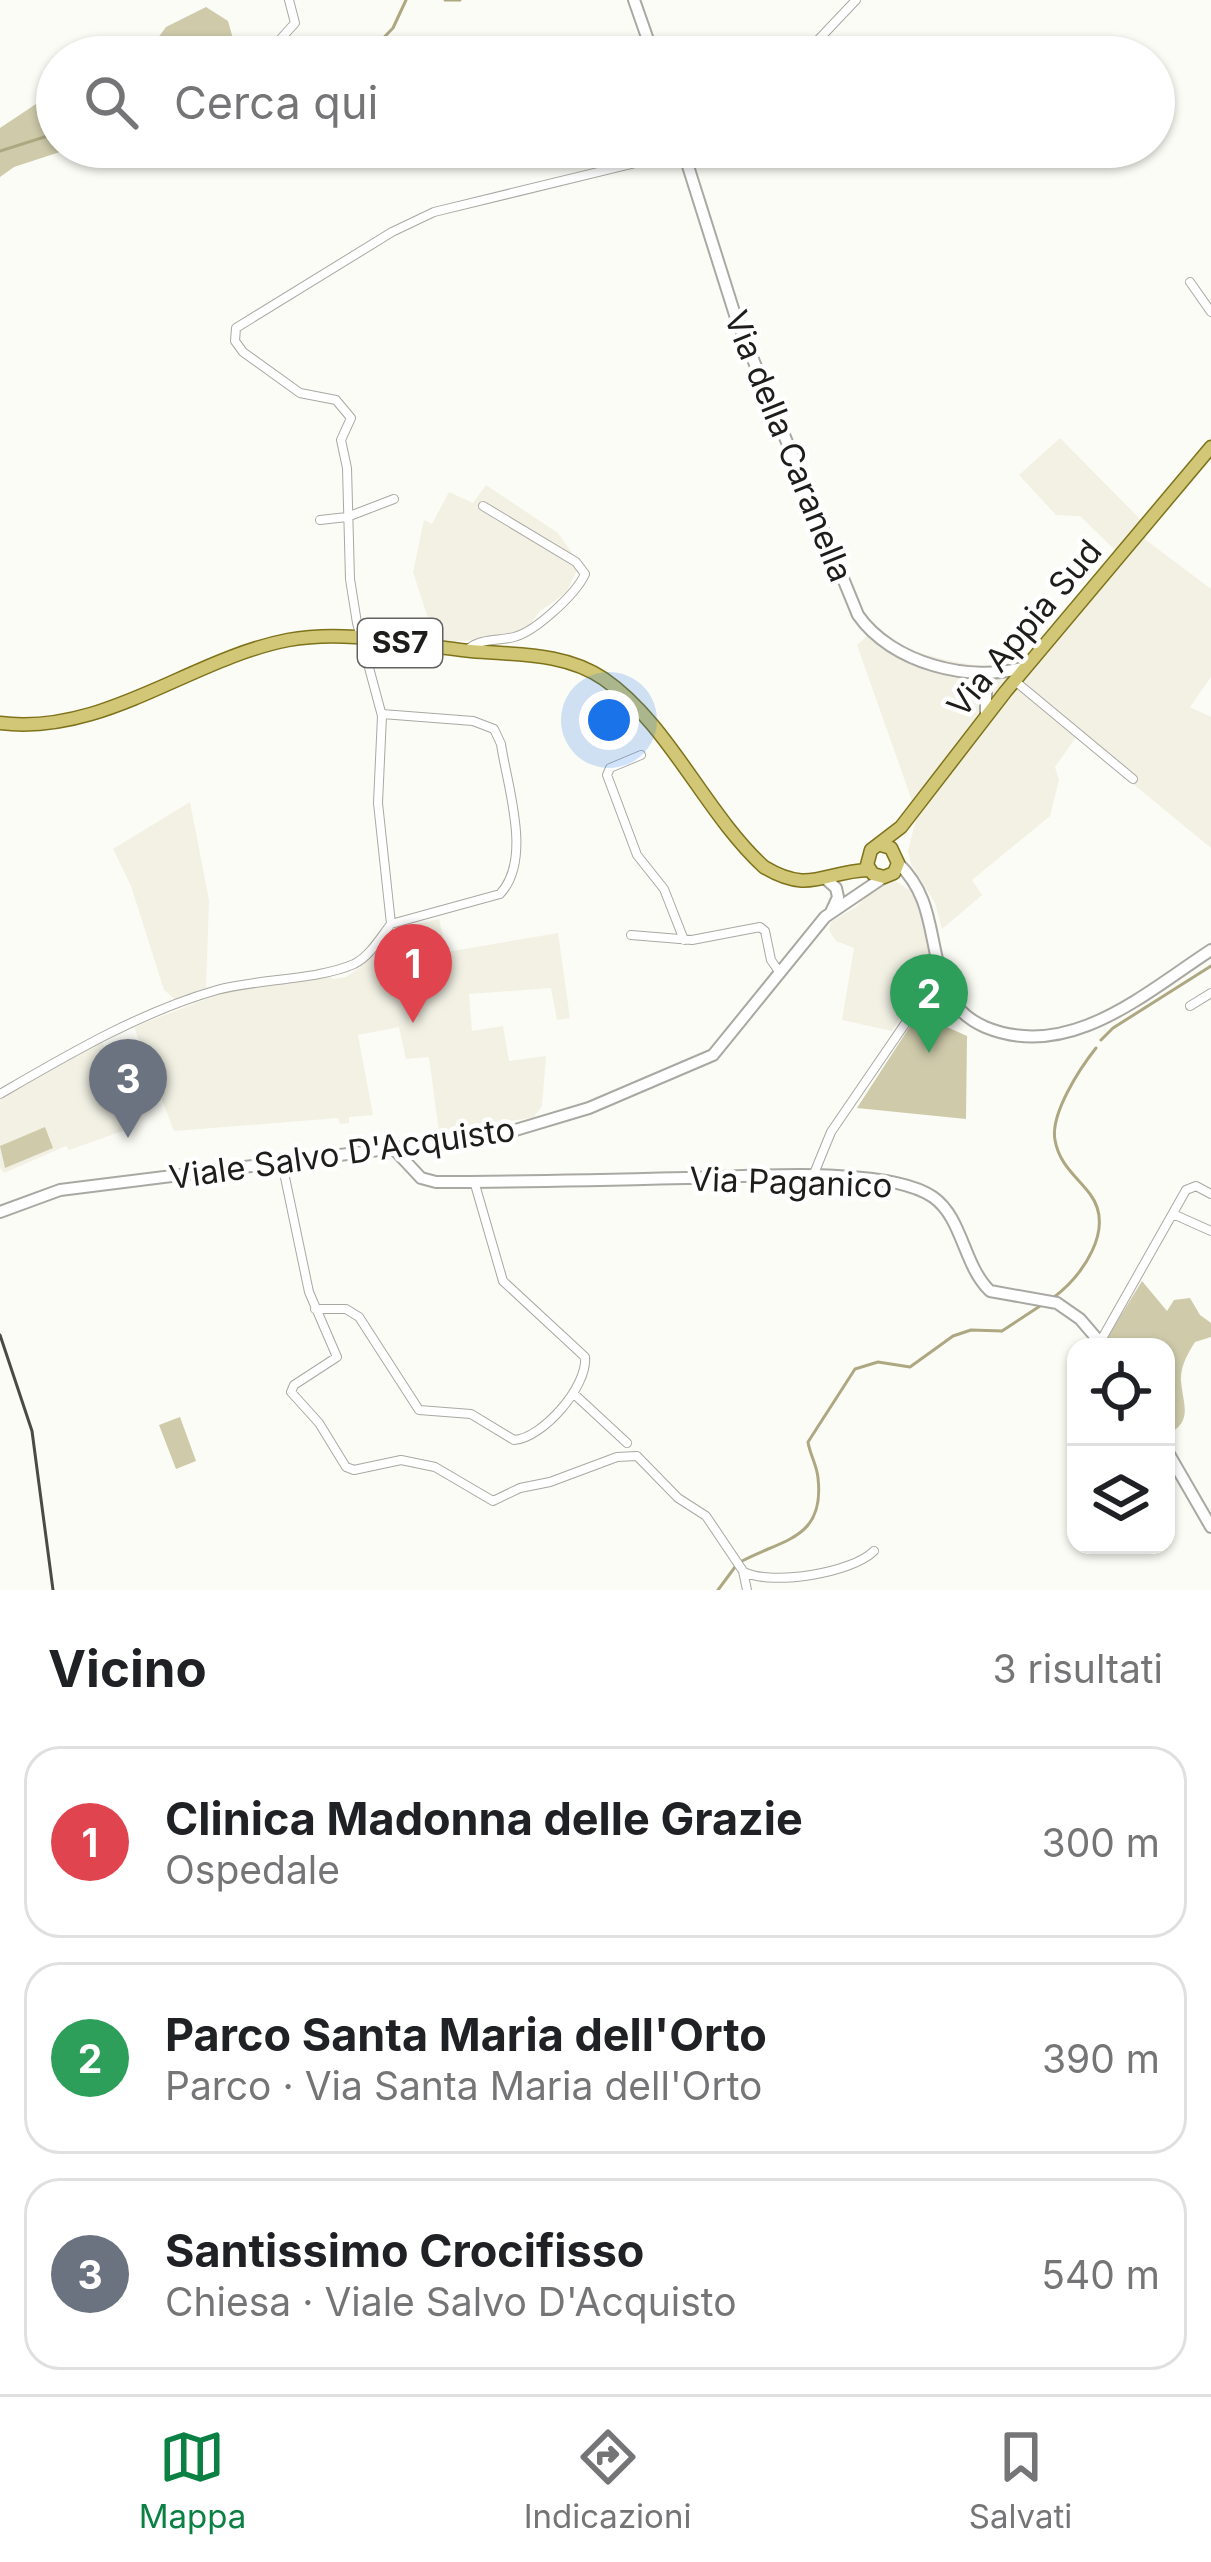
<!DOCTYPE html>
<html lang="it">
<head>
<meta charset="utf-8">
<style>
  :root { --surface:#fff; --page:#f2f2f2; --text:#202124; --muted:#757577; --line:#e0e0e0; --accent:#0b8043 }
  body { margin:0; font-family:Inter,sans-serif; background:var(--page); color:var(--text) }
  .controls { position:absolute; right:36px; bottom:36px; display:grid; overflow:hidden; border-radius:24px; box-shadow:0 3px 9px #0004 }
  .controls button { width:108px; height:108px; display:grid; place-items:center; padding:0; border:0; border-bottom:3px solid var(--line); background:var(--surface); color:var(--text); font:60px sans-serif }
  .you { position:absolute; left:609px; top:720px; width:42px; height:42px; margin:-30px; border:9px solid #fff; border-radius:50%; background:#1a73e8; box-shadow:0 0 0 18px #1a73e833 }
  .badge { display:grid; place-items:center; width:78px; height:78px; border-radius:50%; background:var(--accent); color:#fff; font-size:39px; font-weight:700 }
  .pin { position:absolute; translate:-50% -99px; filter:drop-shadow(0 3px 6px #0008) }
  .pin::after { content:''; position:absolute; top:63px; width:42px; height:36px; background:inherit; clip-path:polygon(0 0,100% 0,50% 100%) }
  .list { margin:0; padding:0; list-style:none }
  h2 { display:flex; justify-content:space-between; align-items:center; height:156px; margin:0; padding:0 48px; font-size:51px }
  h2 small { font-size:39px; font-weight:400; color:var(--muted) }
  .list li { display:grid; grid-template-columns:78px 1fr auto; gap:36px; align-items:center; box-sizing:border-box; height:192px; margin:0 24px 24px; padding:0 24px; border:3px solid var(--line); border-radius:36px }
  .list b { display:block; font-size:45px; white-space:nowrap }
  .list p { margin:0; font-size:39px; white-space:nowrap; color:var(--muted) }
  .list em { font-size:39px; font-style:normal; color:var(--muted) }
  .icon { flex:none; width:66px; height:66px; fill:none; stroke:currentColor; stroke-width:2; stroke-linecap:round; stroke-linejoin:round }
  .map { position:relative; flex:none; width:1211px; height:1590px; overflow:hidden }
  .search { position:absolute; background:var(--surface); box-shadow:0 3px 9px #0004; left:36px; right:36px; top:36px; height:132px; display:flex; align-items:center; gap:30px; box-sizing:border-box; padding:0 42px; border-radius:66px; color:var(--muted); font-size:45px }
  .sheet { height:804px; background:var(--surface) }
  nav { display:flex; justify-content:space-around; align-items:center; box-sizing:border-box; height:168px; border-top:3px solid var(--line); background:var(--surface); font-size:33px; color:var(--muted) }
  nav a { display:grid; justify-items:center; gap:6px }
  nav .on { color:var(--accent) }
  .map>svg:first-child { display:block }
  .built { fill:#f2f1e4 }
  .green { fill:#cecaaa }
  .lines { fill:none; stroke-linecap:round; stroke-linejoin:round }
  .stream { stroke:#ada882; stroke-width:3 }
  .street-casing { stroke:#a9a8a3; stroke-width:10 }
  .secondary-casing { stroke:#a9a8a3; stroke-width:14 }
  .primary-casing { stroke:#7e731b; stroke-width:15 }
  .street { stroke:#fff; stroke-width:8 }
  .secondary { stroke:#fff; stroke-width:10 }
  .primary { stroke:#d1c776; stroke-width:12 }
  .rail { stroke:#4b4a47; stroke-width:3 }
  .labels { text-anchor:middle; stroke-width:9; stroke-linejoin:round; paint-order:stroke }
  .shield { fill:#fff; stroke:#62615f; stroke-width:3 }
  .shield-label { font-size:30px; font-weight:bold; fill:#1e1d1b }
  .street-label { font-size:33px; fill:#1e1d1b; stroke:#fff }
</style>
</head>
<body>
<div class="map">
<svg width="1211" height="1590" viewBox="0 0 1211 1590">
  <rect width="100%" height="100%" fill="#fcfcf6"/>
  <!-- built -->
  <path class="built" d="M1060,438L1141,520L1146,540L1211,589V677L1190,707L1211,717V848L1076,737L1055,767L1059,780L1050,816L972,880L982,895L942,929L935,903L911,864L908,851L917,815L857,645L876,628L909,650L946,660L1002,670L1021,662L1116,551L1080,516L1056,515L1019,475Z
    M486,485L558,533L580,564L566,593L540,611L526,630L509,637L436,643L413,572L424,520L432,524L449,492L473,503Z
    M190,802L209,900L206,989L176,1000L164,990L131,886L113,849Z
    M895,881L910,890L923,915L929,954L925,975L892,1031L842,1020L854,948L836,941L829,930L831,922L856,907L878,886Z
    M439,919L447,952L558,933L570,1018L557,1020L551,988L469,994L472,1031L503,1026L509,1061L546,1056L542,1106L534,1117L439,1133L429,1057L406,1059L399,1027L358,1035L373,1115L349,1117V1123L340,1124L338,1118L174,1131L134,1027L224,992L326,974L333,979L346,977L363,965L399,928Z
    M102,1041L134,1127L69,1150L66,1146L4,1173L0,1168V1097Z"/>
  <!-- green -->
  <path class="green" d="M206,7L228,21L238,56L144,57L166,27Z
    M57,90V147H75L14,167L0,177V128Z
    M918,1014L967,1036L966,1119L857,1108Z
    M45,1127L53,1148L5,1168L0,1146Z
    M1142,1281L1167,1311L1174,1300L1190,1298L1200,1315L1211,1323V1337L1195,1342C1188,1353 1180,1367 1181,1381C1183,1405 1194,1422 1166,1435V1347H1110L1105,1341Z
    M180,1417L196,1461L176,1469L159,1425Z"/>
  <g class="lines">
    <!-- stream -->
    <path class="stream" d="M445,0H460
      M160,57C179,45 200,35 223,43L231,57
      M365,57L393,28L406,0
      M0,151L57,133
      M1101,1040L1113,1028L1211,966
      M1053,1298C1082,1276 1116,1229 1090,1194C1076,1176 1059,1164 1055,1140C1050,1114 1080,1068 1096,1048
      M742,1561C783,1539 825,1539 818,1478C817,1465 810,1455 808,1442L855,1369L878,1362L910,1367L953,1336L971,1330L1002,1331L1040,1306
      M718,1590L735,1567"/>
    <defs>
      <path id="street" d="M267,54L295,23L289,0
        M802,57L856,0
        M1190,282L1211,312
        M320,520L347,517L394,499
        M468,649C481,638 498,641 514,637C535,632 576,594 585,574L576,562L483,506
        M1015,681L1133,779
        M382,714L473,721L494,729L501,744C507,786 533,859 500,894L391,924
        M641,755L610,768L607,775L637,855L664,889L684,940
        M631,935L692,940L760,927L765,931L771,960L780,973
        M1190,1006L1211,993
        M0,1094C69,1054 140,1012 217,990C257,979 318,980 354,964C370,956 380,938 391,924L378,803L382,716L357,623L350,579L347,468L341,440L351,418L336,400L300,393L243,352L235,341L236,328L392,232L434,212L701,147
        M282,1163L309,1292L337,1357L294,1385L291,1392L319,1423L346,1467L354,1470L401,1460L435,1467L493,1501L520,1488L550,1482L617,1457L637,1456L678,1498L706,1516L743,1571L747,1590
        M813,1176L831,1132L924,996L941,977
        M1173,1214L1211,1231
        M315,1309H346L359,1317L419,1410L471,1414L514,1440C543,1438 588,1386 585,1357L503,1281L474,1181
        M1100,1342L1186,1190L1196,1186L1211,1194
        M573,1393L627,1443
        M744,1572C772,1586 852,1573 874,1551"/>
      <path id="secondary" d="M634,0L654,57
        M682,147L736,318L858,615C891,663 971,684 1025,667
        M976,673L986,691V715
        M898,863C934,898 928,937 943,981C950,1003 965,1018 985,1027C1069,1062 1145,993 1211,950
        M827,880L836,888L838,897L831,912
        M393,1148L421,1178L436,1182C519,1182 603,1180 686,1178C743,1177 888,1165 933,1197C963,1218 963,1265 990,1291L1057,1303L1080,1319L1104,1347
        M0,1212L60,1190L499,1135L589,1108L713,1055L825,917L884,877
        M1166,1449L1211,1527"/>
      <path id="primary" d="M0,723C104,736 190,659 288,640C348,629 411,645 471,651C516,655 565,652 604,679C669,724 705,813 764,867C810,895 824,871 869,870
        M881,845L891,848L898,863L894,873L884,877L873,874L867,865L871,850L901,827L1006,691L1211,447"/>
    </defs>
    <!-- street casing -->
    <use href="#street" class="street-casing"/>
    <!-- secondary casing -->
    <use href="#secondary" class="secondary-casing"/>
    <!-- primary casing -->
    <use href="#primary" class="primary-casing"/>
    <!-- street -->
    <use href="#street" class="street"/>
    <!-- secondary -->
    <use href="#secondary" class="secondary"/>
    <!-- primary -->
    <use href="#primary" class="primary"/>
    <!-- rail -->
    <path class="rail" d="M0,1335L32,1431L53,1590"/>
  </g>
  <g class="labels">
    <!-- shield labels -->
    <rect class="shield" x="358" y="619" width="84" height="48" rx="9"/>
    <g class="shield-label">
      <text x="400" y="653">SS7</text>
    </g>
    <!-- street labels -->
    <g class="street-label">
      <text transform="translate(789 446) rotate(68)" y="12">Via della Caranella</text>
      <text transform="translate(1024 628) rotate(-50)" y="12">Via Appia Sud</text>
      <text transform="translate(342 1153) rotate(-8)" y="12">Viale Salvo D'Acquisto</text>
      <text transform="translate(791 1182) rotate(2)" y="12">Via Paganico</text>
    </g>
  </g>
</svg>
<div class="controls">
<button><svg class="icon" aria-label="locate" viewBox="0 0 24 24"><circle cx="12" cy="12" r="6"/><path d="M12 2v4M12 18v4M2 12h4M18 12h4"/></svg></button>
<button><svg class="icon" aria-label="layers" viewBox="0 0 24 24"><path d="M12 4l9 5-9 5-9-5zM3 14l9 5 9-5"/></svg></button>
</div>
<div class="you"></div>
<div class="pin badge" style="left:413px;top:1023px;background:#e0444e">1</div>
<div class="pin badge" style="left:929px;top:1053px;background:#2e9e5b">2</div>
<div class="pin badge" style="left:128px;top:1138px;background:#6b7280">3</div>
<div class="search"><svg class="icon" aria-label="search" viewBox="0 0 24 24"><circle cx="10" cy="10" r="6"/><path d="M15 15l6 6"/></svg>Cerca qui</div>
</div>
<section class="sheet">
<h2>Vicino<small>3 risultati</small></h2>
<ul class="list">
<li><span class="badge" style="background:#e0444e">1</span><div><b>Clinica Madonna delle Grazie</b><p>Ospedale</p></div><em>300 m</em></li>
<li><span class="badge" style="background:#2e9e5b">2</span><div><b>Parco Santa Maria dell'Orto</b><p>Parco · Via Santa Maria dell'Orto</p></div><em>390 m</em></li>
<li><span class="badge" style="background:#6b7280">3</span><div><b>Santissimo Crocifisso</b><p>Chiesa · Viale Salvo D'Acquisto</p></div><em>540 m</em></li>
</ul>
</section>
<nav>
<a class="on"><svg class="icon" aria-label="map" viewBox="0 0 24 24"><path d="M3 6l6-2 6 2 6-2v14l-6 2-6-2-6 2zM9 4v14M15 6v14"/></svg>Mappa</a>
<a><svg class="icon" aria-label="directions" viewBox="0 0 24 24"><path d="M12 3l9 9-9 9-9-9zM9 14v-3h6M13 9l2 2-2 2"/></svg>Indicazioni</a>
<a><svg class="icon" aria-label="saved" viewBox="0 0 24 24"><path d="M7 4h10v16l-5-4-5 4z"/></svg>Salvati</a>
</nav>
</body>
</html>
